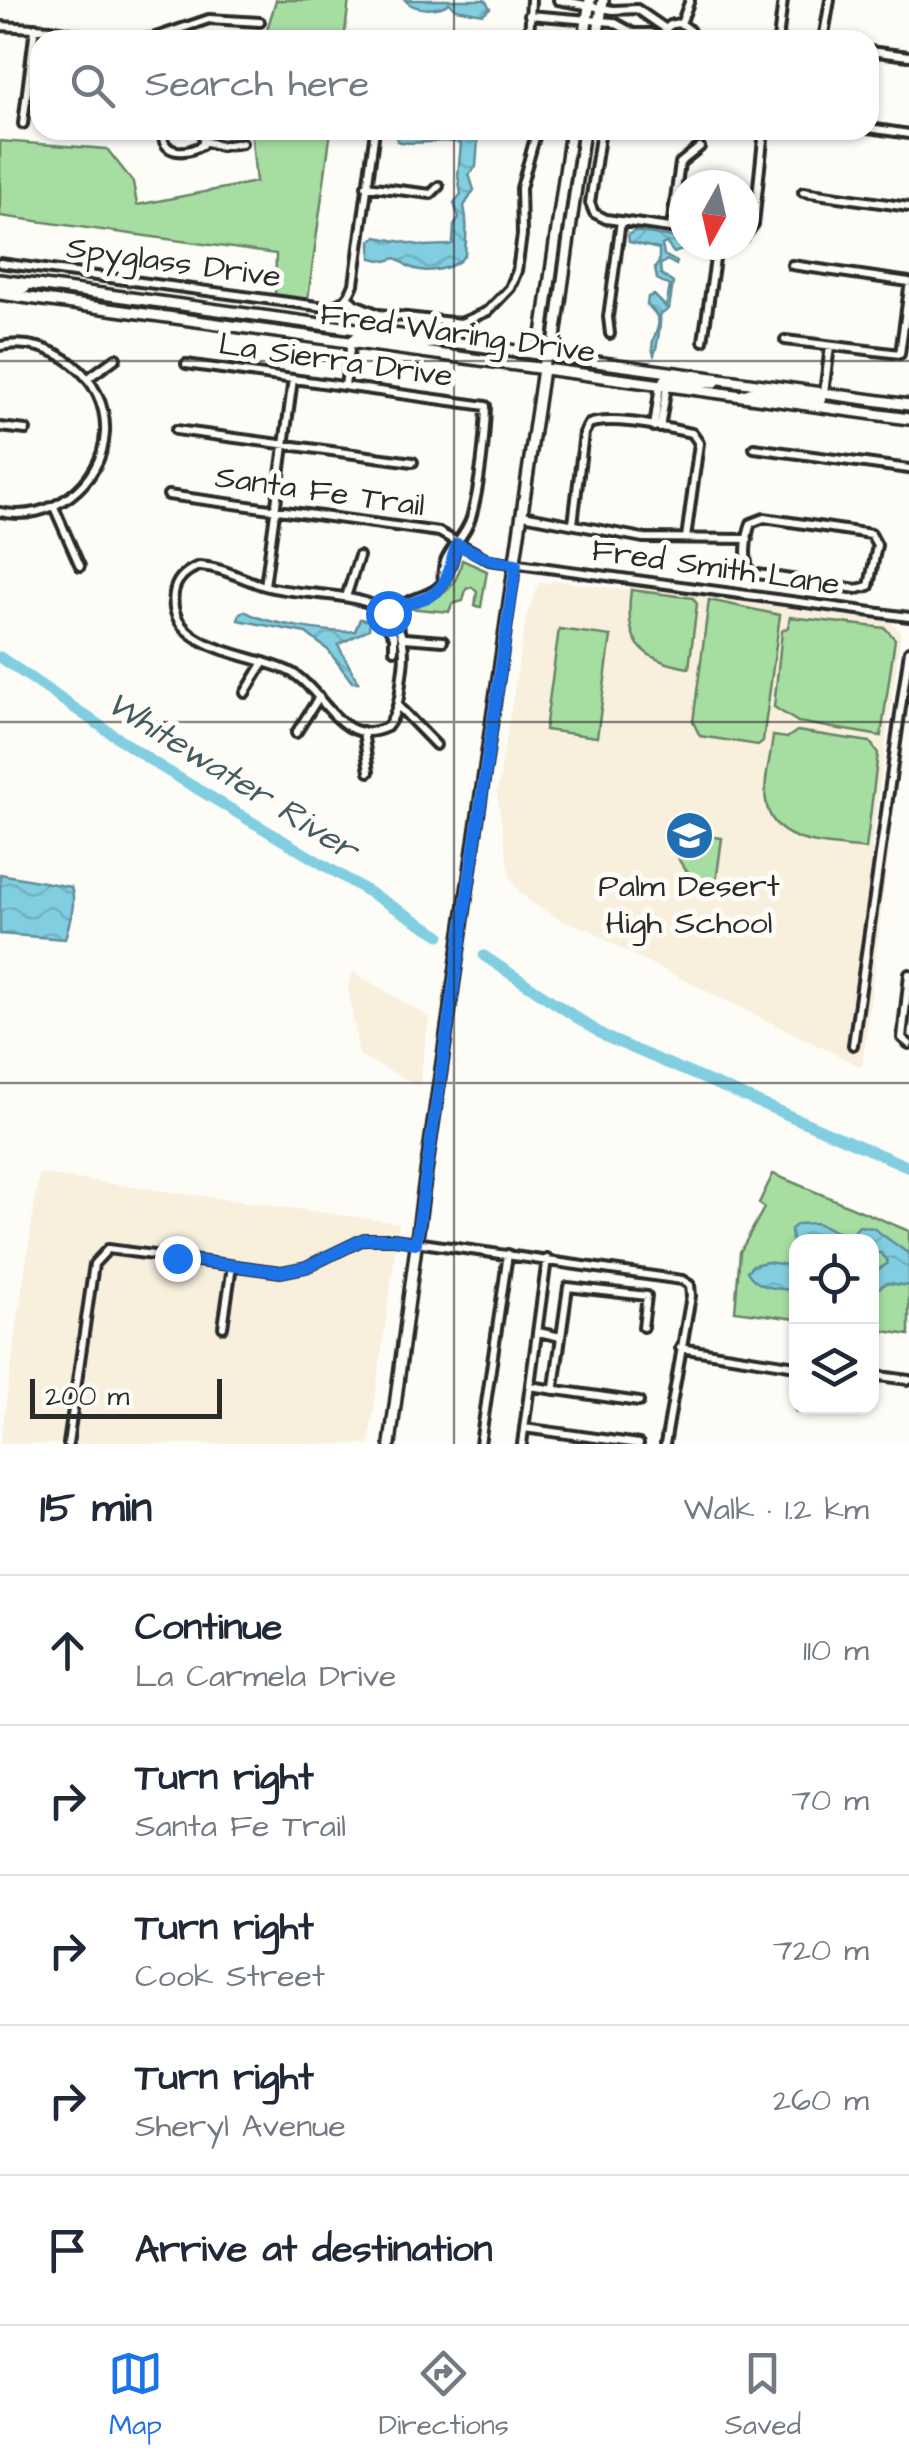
<!DOCTYPE html>
<html lang="en">
<head>
<meta charset="utf-8">
<style>
  :root { --surface:#fff; --page:#f2f2f3; --text:#1f2937; --muted:#747a83; --line:#e0e1e3; --accent:#1a73e8 }
  body { margin:0; font-family:"Architects Daughter",sans-serif; background:var(--page); color:var(--text) }
  .controls { position:absolute; right:30px; bottom:30px; display:grid; overflow:hidden; border-radius:20px; box-shadow:0 2px 8px #0004 }
  .controls button { width:90px; height:90px; display:grid; place-items:center; padding:0; border:0; border-bottom:2px solid var(--line); background:var(--surface); color:var(--text); font:50px sans-serif }
  .compass { position:absolute; left:669px; top:170px; width:90px; height:90px; border-radius:50%; background:var(--surface); box-shadow:0 2px 8px #0004; rotate:188deg }
  .scale { position:absolute; left:30px; bottom:25px; width:192px; box-sizing:border-box; padding-left:10px; border:5px solid #2b2b2b; border-top:0; font-size:28px; line-height:35px; white-space:nowrap; color:#2b2b2b; -webkit-text-stroke:8px #fdfcf7; paint-order:stroke }
  .stop { position:absolute; width:30px; height:30px; margin:-22px; border:8px solid #1a73e8; border-radius:50%; background:#fff }
  .stop.end { background:#1a73e8; border-color:#fff; box-shadow:0 2px 10px #0008 }
  .list { margin:0; padding:0; list-style:none }
  h2 { display:flex; justify-content:space-between; align-items:center; height:130px; margin:0; padding:0 40px; font-size:42px }
  h2 small { font-size:32px; font-weight:400; color:var(--muted) }
  .list li { display:grid; grid-template-columns:65px 1fr auto; gap:30px; align-items:center; box-sizing:border-box; height:150px; padding:0 40px; border-top:2px solid var(--line) }
  .list b { display:block; font-size:38px; white-space:nowrap }
  .list p { margin:0; font-size:32px; white-space:nowrap; color:var(--muted) }
  .list em { font-size:32px; font-style:normal; color:var(--muted) }
  .icon { flex:none; width:55px; height:55px; fill:none; stroke:currentColor; stroke-width:2; stroke-linecap:round; stroke-linejoin:round }
  .map { position:relative; flex:none; width:909px; height:1444px; overflow:hidden }
  .search { position:absolute; background:var(--surface); box-shadow:0 2px 8px #0004; left:30px; right:30px; top:30px; height:110px; display:flex; align-items:center; gap:25px; box-sizing:border-box; padding:0 35px; border-radius:30px; color:var(--muted); font-size:38px }
  .sheet { height:880px; background:var(--surface) }
  nav { display:flex; justify-content:space-around; align-items:center; box-sizing:border-box; height:140px; border-top:2px solid var(--line); background:var(--surface); font-size:28px; color:var(--muted) }
  nav a { display:grid; justify-items:center; gap:5px }
  nav .on { color:var(--accent) }
  .map>svg:first-child { display:block }
  .built { fill:#f8efdd }
  .green { fill:#a6dea2; stroke:#688466; stroke-width:2.5 }
  .water { fill:url(#water-waves); stroke:#5f8d98; stroke-width:2.5 }
  .lines { fill:none; stroke-linecap:round; stroke-linejoin:round }
  .river { stroke:#82cee1; stroke-width:11 }
  .minor-casing { stroke:#2b2b2b; stroke-width:14 }
  .secondary-casing { stroke:#2b2b2b; stroke-width:16 }
  .minor { stroke:#fdfcf7; stroke-width:6 }
  .secondary { stroke:#fdfcf7; stroke-width:9 }
  .route { stroke:#1a73e8; stroke-width:12 }
  .grid { fill:none; stroke:#2b2b2b; stroke-width:2.5; stroke-opacity:0.55 }
  .labels { text-anchor:middle; stroke-width:10; stroke-linejoin:round; paint-order:stroke }
  .street-label { font-size:32px; fill:#2b2b2b; stroke:#fdfcf7 }
  .poi-label { font-size:32px; fill:#2b2b2b; stroke:#fdfcf7 }
  .water-label { font-size:35px; font-style:italic; fill:#455c62; stroke:#fdfcf7 }
</style>
</head>
<body>
<div class="map">
<svg width="909" height="1444" viewBox="0 0 909 1444">
  <defs>
    <pattern id="water-waves" width="16" height="10" patternUnits="userSpaceOnUse" patternTransform="scale(2.5)"><rect width="16" height="10" fill="#82cee1"/><path d="M0 5q4-4 8 0t8 0" fill="none" stroke="#70b1c1"/></pattern>
  </defs>
  <rect width="100%" height="100%" fill="#fdfcf7"/>
  <filter id="ink" filterUnits="userSpaceOnUse"><feTurbulence type="fractalNoise" baseFrequency=".01" numOctaves="2"/><feDisplacementMap in="SourceGraphic" scale="20" xChannelSelector="R" yChannelSelector="G"/><feConvolveMatrix kernelMatrix="1 2 1 2 8 2 1 2 1" color-interpolation-filters="sRGB"/></filter>
  <g filter="url(#ink)">
    <!-- built -->
    <path class="built" d="M552,580L626,590L634,586L892,622L901,633L871,848L889,851L862,1067L619,948L593,931L561,920L529,901L516,887L510,876L497,793L526,619L539,582L550,584Z
      M353,972L429,1017L419,1086L359,1055L348,987Z
      M39,1174L399,1223L369,1444H0Z"/>
    <!-- green -->
    <path class="green" d="M276,0H349L344,40H264Z
      M251,130H331L308,299L275,295L276,254L0,216V141L107,149L133,182L137,205L256,182Z
      M462,560L487,571L481,607L475,606L477,592L472,587L466,589L463,601L452,604L449,612L407,608C438,597 455,595 462,560Z
      M631,590L693,598L697,604L689,668C638,660 624,640 631,590Z
      M709,600L780,615L763,741L758,745L700,736L693,722Z
      M790,617L885,628L895,639L881,736L798,722L774,707L782,631L788,627Z
      M559,629L611,636L597,737L545,730Z
      M797,731L870,742L878,753L866,849C831,844 772,847 766,801C763,781 771,756 773,736L787,738Z
      M676,832L722,838L716,883C687,879 672,862 676,832Z
      M773,1174L909,1231V1335L872,1329V1242H796V1319L735,1311L740,1252L764,1208L759,1203Z"/>
    <!-- water -->
    <path class="water" d="M405,0H485L490,8L483,14L456,9L449,3C438,11 414,11 405,0Z
      M395,130C402,131 465,134 471,133L478,138L476,167L469,174L474,190L464,206C468,223 466,237 465,255C455,269 428,275 410,267C405,265 401,261 396,258L386,261L371,258V241L377,237L424,246L449,245L453,243L454,226L459,218L454,203L461,194L458,176L461,143C439,137 418,147 397,141Z
      M634,231L684,239V245H708L704,250L687,248L674,253L666,243L662,245L664,255L677,262L676,265L667,260L660,265L661,274L673,283L669,309L660,315C661,323 657,348 654,355C646,331 673,327 647,305L648,297L654,295L666,307L670,286L657,279L655,268L659,262V249L629,242L628,235Z
      M245,611C260,623 335,634 355,631L360,619L370,621L369,629L338,645L358,682H352L328,650L306,633L238,620L240,613Z
      M0,874L71,887C77,902 69,923 65,939L0,934Z
      M817,1223L842,1234L849,1241L792,1243L791,1229L798,1224Z
      M859,1226L873,1228L909,1254V1286L887,1283L872,1292V1273L887,1264V1260L881,1253H872V1242L853,1241V1233Z
      M767,1262L796,1266V1290C778,1289 756,1289 747,1271L753,1265Z"/>
    <g class="lines">
      <!-- river -->
      <path class="river" d="M0,657L156,764L440,935
        M484,956L606,1037L909,1167"/>
      <defs>
        <path id="minor" d="M558,0L613,10L637,9L666,29
          M529,15L613,22L633,33H651L663,37
          M681,24L690,0
          M0,26L51,29L106,40
          M666,29C673,21 683,22 690,31L691,40
          M691,36L716,40
          M132,40L153,38L209,19L260,22
          M529,40L531,0
          M778,40L783,0
          M823,40L830,0
          M869,51L909,56
          M23,124L35,27
          M869,128L909,134
          M163,130C160,155 185,155 202,145L206,130
          M601,130L590,203L594,213L606,219L684,230
          M204,141L221,146L242,143
          M366,186L431,194L439,186
          M803,192L909,207
          M671,228L680,163L700,147
          M744,237L754,224L764,130
          M0,263L325,307C341,306 349,298 354,284L375,130
          M792,265L909,282
          M347,297L355,304L379,314L461,323L488,311L510,288L517,271L522,235L521,188L537,130
          M610,334L608,317L621,221
          M785,340L900,354L909,288
          M703,341L717,245
          M0,346C52,335 108,377 105,433C102,485 50,523 0,512
          M186,364L486,406C485,438 480,487 471,518C463,543 439,553 443,581
          M87,379L116,358
          M345,386L351,342
          M824,393L830,346
          M0,427L26,430
          M654,427L660,385
          M660,428L667,386
          M176,430L413,462
          M754,448L909,469
          M168,495L439,532L489,560L909,617
          M54,507L80,566
          M523,515L643,538L748,539
          M764,518L871,534L877,545L869,586L857,589L751,573C743,562 746,537 751,523Z
          M573,524L584,433L589,424C611,415 666,428 692,433L699,443L686,538
          M199,566C226,567 247,583 273,588C329,600 414,585 403,668C400,688 400,710 387,727C341,749 325,693 294,674C260,653 165,653 174,593C176,579 186,571 199,566Z
          M265,586L293,379
          M346,597L359,556
          M388,613L384,621L394,636V650
          M392,615C423,582 441,611 455,549
          M405,638L443,641
          M245,693L264,662
          M398,706L436,745
          M363,731L369,772
          M296,733L319,697
          M909,974L902,1038L909,1044
          M853,1045L909,651
          M223,1327L232,1266
          M538,1332L561,1337
          M680,1348L796,1366
          M872,1375L909,1380
          M530,1386L555,1390
          M639,1402L557,1390L554,1387L568,1287L647,1296L643,1327
          M800,1407V1406
          M524,1428L639,1444
          M68,1444L94,1264L108,1249L281,1272L306,1267L364,1239H394L682,1280L690,1285L691,1296L665,1444
          M480,1444L508,1254
          M522,1444L547,1259"/>
        <path id="secondary" d="M584,40L590,0
          M597,40L603,0
          M0,280L909,405
          M0,287L25,288
          M0,294L909,419
          M351,342L357,337L413,344L437,343
          M545,354L541,342L571,130
          M665,380L715,382
          M743,395L753,392L820,400L824,393
          M390,1444L423,1193L543,369L545,354L554,345L584,130"/>
      </defs>
      <!-- minor casing -->
      <use href="#minor" class="minor-casing"/>
      <!-- secondary casing -->
      <use href="#secondary" class="secondary-casing"/>
      <!-- minor -->
      <use href="#minor" class="minor"/>
      <!-- secondary -->
      <use href="#secondary" class="secondary"/>
    </g>
  </g>
  <g class="lines" filter="url(#ink)">
    <!-- route -->
    <path class="route" d="M177,1258L281,1272L306,1267L364,1239H394L416,1243L516,564L490,560L457,544C450,561 450,586 430,596C415,603 405,601 392,615L388,613"/>
  </g>
  <!-- grid -->
  <path class="grid" d="M454,0V40M454,130V1444M0,361H909M0,722H909M0,1083H909"/>
  <!-- icons -->
  <defs>
    <symbol id="school-disc" viewBox="-11 -11 22 22"><circle r="9.5" fill="#1f6fb2" stroke="#fdfcf7"/><path d="M0-5L7-2L0 1L-7-2ZM-4 1L0 2.5L4 1V4Q0 6-4 4Z" fill="#fff"/></symbol>
  </defs>
  <g fill-rule="evenodd">
    <use href="#school-disc" x="662" y="808" width="55" height="55"/>
  </g>
  <g class="labels">
    <!-- street labels -->
    <g class="street-label">
      <text transform="translate(174 261) rotate(8)" y="11">Spyglass Drive</text>
      <text transform="translate(458 332) rotate(8)" y="11">Fred Waring Drive</text>
      <text transform="translate(336 359) rotate(8)" y="11">La Sierra Drive</text>
      <text transform="translate(320 490) rotate(8)" y="11">Santa Fe Trail</text>
      <text transform="translate(716 566) rotate(8)" y="11">Fred Smith Lane</text>
    </g>
    <!-- poi labels -->
    <g class="poi-label">
      <text x="689" y="896">Palm Desert<tspan x="689" dy="37">High School</tspan></text>
    </g>
    <!-- water labels -->
    <g class="water-label">
      <text transform="translate(233 775) rotate(32)" y="12">Whitewater River</text>
    </g>
  </g>
</svg>
<div class="controls">
<button><svg class="icon" aria-label="locate" viewBox="0 0 24 24"><circle cx="12" cy="12" r="6"/><path d="M12 2v4M12 18v4M2 12h4M18 12h4"/></svg></button>
<button><svg class="icon" aria-label="layers" viewBox="0 0 24 24"><path d="M12 4l9 5-9 5-9-5zM3 14l9 5 9-5"/></svg></button>
</div>
<svg class="compass" viewBox="-18 -18 36 36"><path d="M0-13l5 13h-10z" fill="#e53935"/><path d="M0 13l5-13h-10z" fill="#747a83"/></svg>
<div class="scale">200 m</div>
<div class="stop" style="left:388px;top:613px"></div>
<div class="stop end" style="left:177px;top:1258px"></div>
<div class="search"><svg class="icon" aria-label="search" viewBox="0 0 24 24"><circle cx="10" cy="10" r="6"/><path d="M15 15l6 6"/></svg>Search here</div>
</div>
<section class="sheet">
<h2>15 min<small>Walk · 1.2 km</small></h2>
<ul class="list">
<li><svg class="icon" aria-label="ahead" viewBox="0 0 24 24"><path d="M12 20V5M6 11l6-6 6 6"/></svg><div><b>Continue</b><p>La Carmela Drive</p></div><em>110 m</em></li>
<li><svg class="icon" aria-label="right" viewBox="0 0 24 24"><path d="M7 20v-9h11M14 6l5 5-5 5"/></svg><div><b>Turn right</b><p>Santa Fe Trail</p></div><em>70 m</em></li>
<li><svg class="icon" aria-label="right" viewBox="0 0 24 24"><path d="M7 20v-9h11M14 6l5 5-5 5"/></svg><div><b>Turn right</b><p>Cook Street</p></div><em>720 m</em></li>
<li><svg class="icon" aria-label="right" viewBox="0 0 24 24"><path d="M7 20v-9h11M14 6l5 5-5 5"/></svg><div><b>Turn right</b><p>Sheryl Avenue</p></div><em>260 m</em></li>
<li><svg class="icon" aria-label="arrive" viewBox="0 0 24 24"><path d="M6 21V4h12l-3 4 3 4H6"/></svg><div><b>Arrive at destination</b></div></li>
</ul>
</section>
<nav>
<a class="on"><svg class="icon" aria-label="map" viewBox="0 0 24 24"><path d="M3 6l6-2 6 2 6-2v14l-6 2-6-2-6 2zM9 4v14M15 6v14"/></svg>Map</a>
<a><svg class="icon" aria-label="directions" viewBox="0 0 24 24"><path d="M12 3l9 9-9 9-9-9zM9 14v-3h6M13 9l2 2-2 2"/></svg>Directions</a>
<a><svg class="icon" aria-label="saved" viewBox="0 0 24 24"><path d="M7 4h10v16l-5-4-5 4z"/></svg>Saved</a>
</nav>
</body>
</html>
